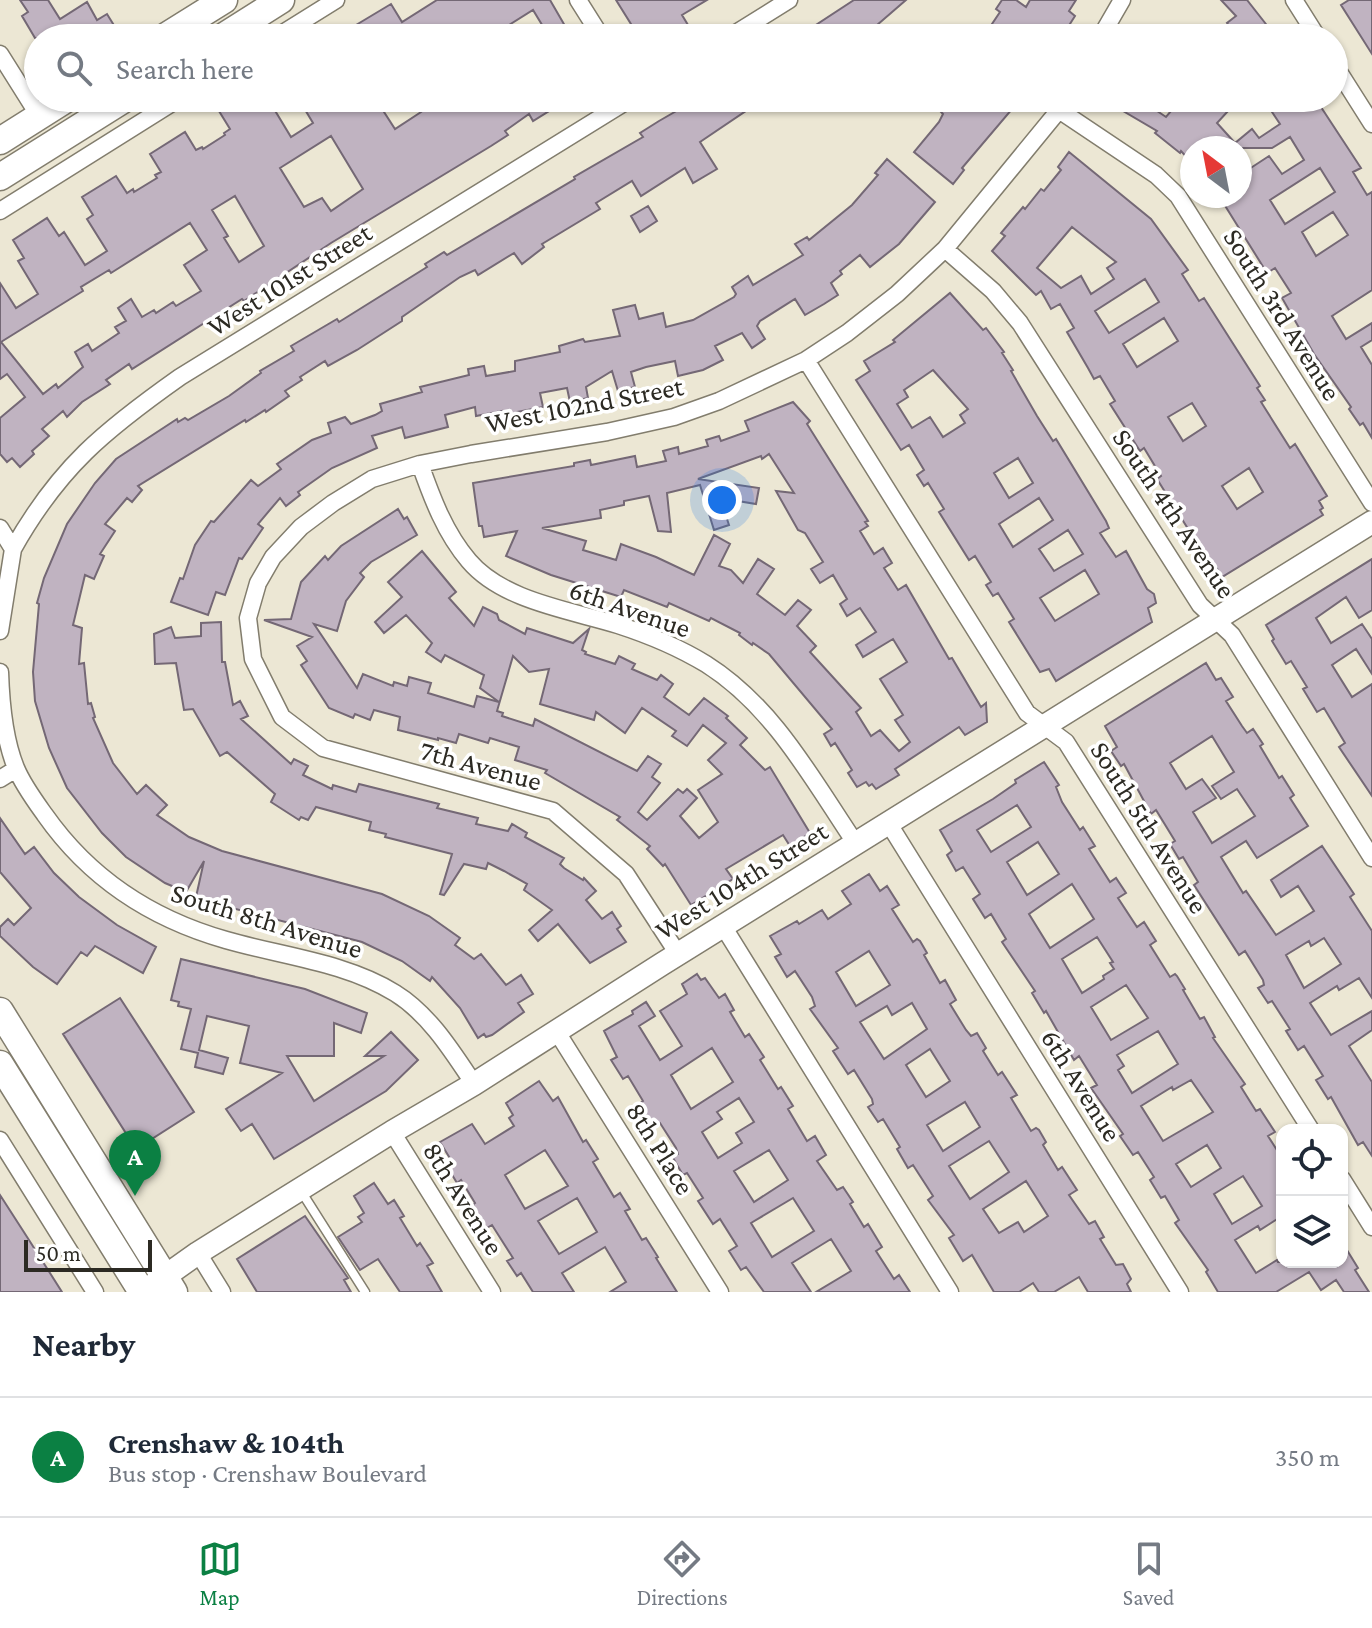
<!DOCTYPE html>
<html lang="en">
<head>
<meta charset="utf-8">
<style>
  :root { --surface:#fff; --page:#f6f6f7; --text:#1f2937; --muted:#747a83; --line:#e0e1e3; --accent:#0b8043 }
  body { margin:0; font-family:"Crimson Pro",serif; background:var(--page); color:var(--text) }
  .controls { position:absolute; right:24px; bottom:24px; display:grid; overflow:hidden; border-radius:16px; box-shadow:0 2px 6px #0004 }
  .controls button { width:72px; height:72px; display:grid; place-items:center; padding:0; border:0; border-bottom:2px solid var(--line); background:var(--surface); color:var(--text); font:40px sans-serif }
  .compass { position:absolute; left:1180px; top:136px; width:72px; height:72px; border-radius:50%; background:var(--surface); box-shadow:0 2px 6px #0004; rotate:328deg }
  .scale { position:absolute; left:24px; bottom:20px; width:128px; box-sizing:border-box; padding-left:8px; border:4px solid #2c2a23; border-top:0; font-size:22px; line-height:28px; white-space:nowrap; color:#2c2a23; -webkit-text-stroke:6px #fff; paint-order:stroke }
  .you { position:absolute; left:722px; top:500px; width:28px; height:28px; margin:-20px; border:6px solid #fff; border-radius:50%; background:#1a73e8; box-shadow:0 0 0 12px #1a73e833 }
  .badge { display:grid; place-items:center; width:52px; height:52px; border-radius:50%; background:var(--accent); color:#fff; font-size:26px; font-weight:700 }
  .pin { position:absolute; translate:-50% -66px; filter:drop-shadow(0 2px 4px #0008) }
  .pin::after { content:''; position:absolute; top:42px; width:28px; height:24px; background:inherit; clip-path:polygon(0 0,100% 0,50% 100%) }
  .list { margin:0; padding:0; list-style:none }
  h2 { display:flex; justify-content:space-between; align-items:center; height:104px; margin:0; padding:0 32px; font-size:34px }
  h2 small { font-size:26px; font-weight:400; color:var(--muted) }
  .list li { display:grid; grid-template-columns:52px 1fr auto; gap:24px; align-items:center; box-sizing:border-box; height:120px; padding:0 32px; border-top:2px solid var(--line) }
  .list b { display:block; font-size:30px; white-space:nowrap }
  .list p { margin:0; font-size:26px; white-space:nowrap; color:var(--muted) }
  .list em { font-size:26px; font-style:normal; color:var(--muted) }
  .icon { flex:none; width:44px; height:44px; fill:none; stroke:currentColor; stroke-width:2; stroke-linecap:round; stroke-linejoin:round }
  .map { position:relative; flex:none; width:1372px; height:1292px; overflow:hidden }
  .search { position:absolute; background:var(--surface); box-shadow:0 2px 6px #0004; left:24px; right:24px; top:24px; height:88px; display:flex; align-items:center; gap:20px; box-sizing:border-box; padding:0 28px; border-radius:44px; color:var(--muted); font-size:30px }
  .sheet { height:224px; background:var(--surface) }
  nav { display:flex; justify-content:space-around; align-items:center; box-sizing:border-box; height:112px; border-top:2px solid var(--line); background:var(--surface); font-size:22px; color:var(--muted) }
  nav a { display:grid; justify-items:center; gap:4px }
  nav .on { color:var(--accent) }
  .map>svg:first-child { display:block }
  .building { fill:#c0b3c1; stroke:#746875; stroke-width:2; fill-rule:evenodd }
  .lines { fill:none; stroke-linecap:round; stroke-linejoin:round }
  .service-casing { stroke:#827d6d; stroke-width:11 }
  .minor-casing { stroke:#827d6d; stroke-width:19 }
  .tertiary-casing { stroke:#827d6d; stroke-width:25 }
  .primary-casing { stroke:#827d6d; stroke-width:29 }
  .service { stroke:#fff; stroke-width:8 }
  .minor { stroke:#fff; stroke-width:16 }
  .tertiary { stroke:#fff; stroke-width:22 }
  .primary { stroke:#fff; stroke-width:26 }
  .labels { text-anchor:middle; stroke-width:7; stroke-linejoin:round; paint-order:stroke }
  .street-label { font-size:28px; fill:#2c2a23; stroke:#fff }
</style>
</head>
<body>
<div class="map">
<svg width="1372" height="1292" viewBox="0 0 1372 1292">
  <rect width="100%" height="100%" fill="#ece7d4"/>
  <!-- building -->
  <path class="building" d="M20,0H48L60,19L87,2L97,20L107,14L115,27L98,38H35L22,16L28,12Z
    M437,0H550L572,38H550L533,10L488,38H364L356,25L391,4L402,22Z
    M616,0H707L682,15L688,25L669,38H649L642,28L636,32Z
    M854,0H906L862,38H796Z
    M1002,0H1016L1026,7L1030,0H1076L1069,11L1075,16L1061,38H1002L1006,33L992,24L1000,12L996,9Z
    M1221,0H1247L1269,28L1256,38H1239L1227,23L1236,16Z
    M1349,0H1372V54L1341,5Z
    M240,98H259L265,108L271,104L291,137L313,123L298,98H375L395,129L421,112L411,98H469L472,104L481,98H570L533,121L529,114L505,131L508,135L491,146L331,243L244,301L242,299L132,369L129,364L106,380L110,384L82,402L67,417L63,411L42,429L49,436L32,451L34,454L20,467L12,458L7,462L0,454V418L25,397L7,374L0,379V283L16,308L38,294L18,261L24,258L13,240L47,218L59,236L64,232L85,265L107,251L87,219L93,215L82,197L116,176L127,193L133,189L134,192L157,178L155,175L161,172L150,154L185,132L196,150L202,147L203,149L225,135L224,133L230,129L219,111ZM331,136L363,189L331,211L322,198L304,207L280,168ZM235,196L264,246L239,262L224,238L228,236L212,210ZM190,223L207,250L184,265L201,291L176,306L173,302L156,313L154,310L142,317L131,299L118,308L126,321L115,327L119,333L92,351L88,344L75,352L83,367L58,388L56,384L43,394L1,342L83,291L81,287L109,270L111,273Z
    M699,98H765L700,142L717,169L693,183L685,168L641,196L632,181L596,203L600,209L542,244L544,247L522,264L514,253L478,275L475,270L460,277L402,317V321L357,350L328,366L325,361L300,377L302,380L285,391L289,396L266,412L265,410L246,422L245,420L138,486L142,490L132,502L127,498L105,524L115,531L100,554L104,556L94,579L85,575L73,625L82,628L79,664L84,663L88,704L91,703L95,717L93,718L113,763L137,794L146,785L167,805L157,815L189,837L222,851L382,894L429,916L460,938L455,945L474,959L481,954L506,985L521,975L533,994L518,1003L524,1012L492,1035L486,1037L484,1034L478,1038L460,1008L432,977L430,981L402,961L362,942L205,901L196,897L204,861L186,892L165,883L126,857L102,833L67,788L49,748L35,701L33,672L39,604L37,603L44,578L67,524L95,483L116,459L177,419L178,422L185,418L188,420L229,396L261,373L260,371L294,351L291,346L337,319L339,322L427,267L425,264L444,252L447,255L575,179L574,177L643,137L640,133L659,121Z
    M950,98H1012L1007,104L1013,108L962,168L964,170L953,184L914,152L939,122L943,114L940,111Z
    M1101,98H1138L1166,117L1182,98H1198L1211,109L1221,98H1240L1217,123L1235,143L1252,129L1259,138L1280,124L1266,103L1274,98H1315L1361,168L1353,172L1367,195L1372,192V290L1332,316L1346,339L1372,323V340L1361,347L1372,365V438L1363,423L1360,425L1349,409L1351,407L1314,354L1282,298L1291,293L1275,268L1267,273L1219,196H1240V175L1269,156L1282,174L1304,160L1290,137L1272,148H1192V163L1181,151L1180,153L1155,133L1157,131ZM1320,168L1335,192L1285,224L1270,200ZM1333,212L1348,235L1316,256L1302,232Z
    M1069,152L1151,219L1188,270L1182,274L1199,301L1204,298L1260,386L1257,388L1265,400L1261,402L1290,448L1295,444L1327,496L1319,501L1323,508L1320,510L1323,515L1222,577L1216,567L1213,569L1157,479L1161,476L1144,448L1140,451L1110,404L1115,401L1100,376L1094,379L1088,368L1067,332L1074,328L1060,304L1051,309L1041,291L1036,295L992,251L1005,236L1001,233L1023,207L1025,209L1041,189L1044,191L1061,170L1058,167ZM1072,227L1116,262L1107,268L1114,279L1091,294L1081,276L1061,288L1037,268ZM1145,279L1159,302L1109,333L1095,311ZM1164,318L1178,341L1137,367L1123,344ZM1192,403L1206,426L1183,441L1168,417ZM1249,468L1263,492L1237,509L1222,486Z
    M887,159L935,202L899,244L870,267L860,255L840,271L842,274L831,283L838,295L824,304L805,315L795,299L760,321L757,326L765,339L752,348L742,333L715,346L723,360L703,370L678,376L675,361L646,367L631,372L635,387L618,391L612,371L586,387L588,398L570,402L567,388L540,393L543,407L517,412L518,414L502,417V411L476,416L475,407L445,415L448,427L405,438L402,427L372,436L377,448L332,468L298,492L300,495L286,506L280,498L258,524L263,528L242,559L239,558L225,595L216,592L208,615L171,602L180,578L183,579L195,545L211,521L214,522L251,480L258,486L281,469L277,464L312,440L331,433L328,423L345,417L351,424L375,415L382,411L380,404L422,392L420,387L469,375L468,369L484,366L486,376L515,371V361L560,352L559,346L583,339L585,342L620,336L613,310L635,305L639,319L663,313L666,327L693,320L734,297L736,294L732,287L748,276L753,285L803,255L795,244L807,237L809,240L852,205L878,175L875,173Z
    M648,206L657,221L640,232L631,216Z
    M950,293L983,330L986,328L1004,352L1002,353L1013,370L1011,371L1037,416L1053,441L1056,439L1106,521L1109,528L1100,533L1116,557L1126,551L1147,589L1154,594L1156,603L1148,608L1152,622L1056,681L1049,669L1040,672L1009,622L1014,619L998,593L993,596L986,585L991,582L975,556L969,560L939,512L944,509L928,483L924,486L917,475L924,470L909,445L901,450L856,380L870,371L864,361L895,342L893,340ZM933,370L968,409L960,415L965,423L943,437L930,417L912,428L897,404L908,397L904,390ZM1018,458L1033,483L1009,498L994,473ZM1039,498L1053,520L1013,547L999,524ZM1068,530L1083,554L1054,571L1039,549ZM1085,570L1099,594L1055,621L1040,598Z
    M793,402L810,421L807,424L868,521L865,522L868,526L860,531L874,554L883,548L892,563L884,568L898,590L906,585L949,659L952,658L981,707L986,703L987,722L965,735L959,727L895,769L899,775L876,789L872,784L869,786L866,782L857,787L848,773L852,770L835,743L831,746L824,734L832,729L769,654L753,643L752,645L739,635L740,633L711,618L709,621L669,603L667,607L624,590L621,597L551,575L506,556L517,531L484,537L482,526H479L473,483L574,466V463L590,460L591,465L635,456L637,467L666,461L663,451L678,447L679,454L708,446L706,440L719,436L721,441L749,431L745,421ZM769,454L794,493L776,491L798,530L805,533L823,562L811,569L820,583L833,575L847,599L840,604L847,616L860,608L876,632L856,645L863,657L893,639L907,662L880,679L903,715L895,720L910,742L899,751L880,730L871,736L856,712L861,708L810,652L816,646L797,626L811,610L798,600L785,615L757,594L774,569L758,559L743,583L731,570L719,566L730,544L714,535L694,575L656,557L621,544L616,560L583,550L586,541L542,528L601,518L600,510L624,505V501L649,496L658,531L671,532L667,493L700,485L714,530L729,525L720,498L756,504L759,488L698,479L761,456L762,459Z
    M398,509L404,519L407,517L417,535L371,562L360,573L364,577L346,601L337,631L314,624L357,688L363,674L393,686L394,682L407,686L409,677L431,683L428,693L474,707L477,696L499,702L480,688L484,675L445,655L441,662L426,652L432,643L406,615L384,633L375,622L402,597L388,582L422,551L456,592L449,598L474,626L483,607L497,614L499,620L525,634L527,628L573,643L589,629L582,650L586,652L585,654L615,664L619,656L635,664L632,669L657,680L661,675L673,684L664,697L689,715L704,698L728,716L726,718L747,738L740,745L765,770L770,767L810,833L790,846L783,835L726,869L733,879L691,905L665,864L663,866L647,849L650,846L617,820L620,817L545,773L547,770L515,760L519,747L490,738L488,743L459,734L456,743L438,738V740L398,730L400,717L374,710L370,720L355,714L353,718L329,708L301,665L307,661L297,646L312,637L264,620L291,619L301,582L325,556L328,560L341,546ZM513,656L529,672L549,669L540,704L594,720L596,712L625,733L642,708L676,731L672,736L687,746L703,725L726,743L708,760L722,774L698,790L718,822L699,838L680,816L697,798L687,789L683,793L678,789L647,820L638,812L660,783L652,777L661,764L648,756L637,771L535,719L533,726L502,716L503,713L497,711Z
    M1372,559V610L1359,618L1346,597L1316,618L1331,643L1362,624L1372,639V674L1356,649L1332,665L1352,697L1372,684V796L1339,747L1345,743L1324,708L1317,712L1303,689L1307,687L1291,661L1286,664L1272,641L1274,639L1266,625Z
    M221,622L222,662H225L233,705L240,701L248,716L241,719L291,764L294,759L308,766L303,775L332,789L333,785L356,792L359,784L439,804L437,808L478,818L476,824L508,831L512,824L527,833L525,837L564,858L560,864L564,868L583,880L584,878L596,891L586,900L602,919L612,912L621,926L617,929L626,942L590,963L558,924L538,941L529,930L552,910L524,890L527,884L504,871L488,863L486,869L464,864L444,895L440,894L452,854L385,837L386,834L369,830L371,822L316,807L308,820L301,817L299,820L271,802L275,794L227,752L220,756L193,709L184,710L176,663L155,664L154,634L171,627L175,638L201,636V623Z
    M1206,663L1216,680L1221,678L1233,697L1226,701L1242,726L1247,733L1253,729L1263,744L1260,746L1279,778L1282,776L1294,795L1290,798L1308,826L1257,858L1246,841L1221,857L1243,893L1246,891L1276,935L1314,911L1298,886L1281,897L1271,880L1322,846L1354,894L1350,897L1372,931V998L1359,978L1339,990L1337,986L1310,1003L1331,1035L1372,1011V1030L1349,1046L1372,1082V1156L1363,1142L1358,1145L1331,1097L1328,1099L1316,1080L1323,1076L1304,1046L1298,1050L1286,1031L1290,1029L1272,1001L1268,1003L1258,988L1264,985L1263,980L1245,951L1239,955L1194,885L1198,882L1183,857L1179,859L1170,844L1175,841L1156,810L1151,814L1124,764L1121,766L1111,751L1117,747L1105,726ZM1212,736L1234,772L1212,786L1221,799L1237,789L1255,816L1212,843L1193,812L1216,798L1202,779L1186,789L1170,763ZM1324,938L1341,964L1304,988L1286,955L1309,941L1311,946Z
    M1044,762L1059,785L1056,787L1062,802L1080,830L1083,827L1095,846L1089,849L1110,882L1116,878L1126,893L1118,898L1137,927L1144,922L1156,941L1150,945L1170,977L1175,974L1177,976L1185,989L1183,990L1200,1019L1204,1017L1215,1037L1213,1038L1245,1084L1241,1087L1256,1111L1260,1109L1275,1132L1268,1136L1282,1158V1216L1260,1230L1258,1226L1235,1240L1256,1273L1277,1260L1278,1262H1342V1242L1358,1268L1355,1270L1369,1292H1344L1336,1280L1321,1290L1309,1272L1276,1292H1218L1206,1272L1208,1270L1175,1223L1179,1220L1165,1196L1161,1198L1150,1180L1154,1177L1138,1152L1133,1155L1120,1136L1123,1134L1091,1088L1097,1085L1079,1056L1074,1060L1046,1011L1044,1013L1032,993L1035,991L1002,942L1006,939L991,914L985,918L973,899L980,894L963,867L956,871L947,855L952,851L940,830L993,799L1016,783L1015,780ZM1017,805L1031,827L991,852L977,830ZM1038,842L1059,874L1027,895L1007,862ZM1072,884L1094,919L1050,948L1029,914ZM1097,937L1113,962L1110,963L1114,969L1103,976L1104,979L1082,993L1062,959ZM1126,985L1148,1018L1111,1040L1091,1007ZM1158,1031L1178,1064L1132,1093L1118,1070L1124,1066L1117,1055ZM1191,1080L1213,1112L1163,1141L1141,1106L1172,1087L1173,1090ZM1207,1145L1221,1168L1191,1187L1176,1164ZM1243,1176L1262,1206L1232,1224L1214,1194Z
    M0,818L25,854L34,847L54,873L79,897L117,925L156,947L143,973L95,946L87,956L81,952L57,984L33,967L0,936V927L8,919L14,925L31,908L0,872Z
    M869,874L880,891L887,886L899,905L892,909L913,942L917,939L920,941L927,953L924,955L940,983L945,980L956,1000L950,1004L966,1030L971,1036L977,1033L986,1048L983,1051L998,1075L1002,1072L1017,1095L1011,1098L1031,1131L1036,1128L1039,1130L1046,1142L1043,1145L1058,1170L1062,1167L1077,1190L1069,1195L1089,1224L1095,1221L1104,1237L1100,1239L1116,1265L1123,1264L1131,1279L1127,1284L1131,1292H1088L1079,1277L1054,1292H1039L1033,1283L1019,1292H994L972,1255L963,1261L949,1238L954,1235L928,1200L933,1196L913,1165L908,1168L897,1149L900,1147L883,1119L878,1122L868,1107L873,1104L872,1099L854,1070L848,1074L833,1051L838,1048L810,1009L815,1006L812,997L795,971L787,977L775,957L781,954L770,936L797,921L799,924L822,910L828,919L851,904L842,891ZM869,951L890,985L856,1006L836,972ZM912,1003L927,1029L884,1059L860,1022L887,1006L892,1015ZM930,1049L950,1081L926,1097L906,1065ZM965,1102L980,1127L943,1151L927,1125ZM989,1141L1009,1172L970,1199L949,1166ZM1026,1181L1048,1216L1024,1232L1018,1222L999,1233L983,1209Z
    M181,959L305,989L367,1013L361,1033L334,1023V1056H287L314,1101L384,1056H365L391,1032L418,1060L386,1091L274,1159L252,1124L241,1131L226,1109L282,1073L240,1063L249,1026L207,1016L199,1050L228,1058L223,1074L195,1067L198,1053L181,1049L191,1009L178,1006L179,1002L171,1000Z
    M697,974L701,980L705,978L719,998L725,994L734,1010L730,1012L745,1037L749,1034L764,1057L760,1060L778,1089L781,1087L793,1106L788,1109L807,1141L815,1136L826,1155L817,1161L837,1190L843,1187L853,1202L850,1204L864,1227L868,1224L882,1247L876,1251L894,1279L899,1275L910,1292H816L851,1271L831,1239L792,1263L811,1292H764L746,1267L741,1270L729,1251L737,1246L720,1219L713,1224L698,1201L703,1198L687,1173L683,1175L673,1158L678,1154L676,1148L660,1123L653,1127L639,1104L643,1101L628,1076L623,1079L611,1060L617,1057L604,1031L633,1014L632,1011L646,1002L655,1016L639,1026L660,1060L682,1046L660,1011L687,994L682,984ZM712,1048L733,1082L691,1109L671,1075ZM739,1098L754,1122L736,1133L742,1143L718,1158L702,1132L722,1119L717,1112ZM769,1150L788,1180L754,1202L734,1171ZM793,1198L814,1231L772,1257L751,1223Z
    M120,998L194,1112L136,1149L63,1034Z
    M539,1081L553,1101L558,1097L583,1142L586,1140L598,1159L593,1162L614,1197L620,1193L630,1209L625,1211L642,1240L646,1238L658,1257L656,1258L677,1292H610L626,1282L605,1247L562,1273L574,1292H533L521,1273L517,1276L507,1261L513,1258L492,1225L485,1229L471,1206L475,1203L461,1180L457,1183L445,1163L451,1160L440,1142L472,1124L485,1144L514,1126L509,1118L513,1115L506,1103ZM545,1150L568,1186L525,1209L505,1175ZM577,1198L597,1232L559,1254L538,1221Z
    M374,1183L388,1204L394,1200L404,1216L400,1218L417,1246L420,1243L433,1263L427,1266L442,1292H400L378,1259L360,1270L338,1237L362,1222L358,1217L364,1213L354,1196Z
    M0,1195L29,1240L62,1292H0Z
    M305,1216L348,1278L344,1280L351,1292H257L237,1259Z"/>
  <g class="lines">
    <defs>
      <path id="service" d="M301,1191L365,1292"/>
      <path id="minor" d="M578,0L602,38
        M1294,0L1318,38
        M275,38L336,0
        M728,38L789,0
        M1100,38L1122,0
        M0,54L39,116
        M1334,64L1372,124
        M1059,110L1156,175L1178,196L1372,503
        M0,211L180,98
        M945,249L993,291L1020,323L1200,605L1232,635L1372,858
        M806,360L1027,713L1066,742L1311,1130
        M420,464C432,498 445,533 469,561C503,601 570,610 618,625C649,635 678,647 706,664C774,707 812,779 856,844
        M0,528L13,549L0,631
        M13,549C59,467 105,430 180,377L632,98
        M0,672C1,704 4,739 16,768C23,785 35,801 45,815C90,879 152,919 226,940C281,956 345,962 395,993C429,1014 452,1051 474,1084
        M0,779L16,769
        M889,824L1180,1292
        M723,926L950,1292
        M678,954L626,874L553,811L323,748L282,717L253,659L248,618L258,583L273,557L301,527L333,503L372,479L420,464L471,454L607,432L674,417L719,401L806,360L847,333L897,294L945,249L1059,110L1066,98
        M557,1032L720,1292
        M392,1132L492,1292
        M0,1140L95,1292
        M1342,1179L1372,1227
        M198,1253L222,1292"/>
      <path id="tertiary" d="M143,1292L198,1253L392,1132L474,1084L662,964L1372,522"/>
      <path id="primary" d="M163,38L224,0
        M221,38L281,0
        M0,141L68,98
        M0,177L126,98
        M0,1011L174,1292
        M0,1064L142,1292"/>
    </defs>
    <!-- service casing -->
    <use href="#service" class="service-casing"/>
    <!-- minor casing -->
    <use href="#minor" class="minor-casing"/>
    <!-- tertiary casing -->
    <use href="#tertiary" class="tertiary-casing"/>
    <!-- primary casing -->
    <use href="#primary" class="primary-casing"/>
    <!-- service -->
    <use href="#service" class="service"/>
    <!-- minor -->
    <use href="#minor" class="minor"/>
    <!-- tertiary -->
    <use href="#tertiary" class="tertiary"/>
    <!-- primary -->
    <use href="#primary" class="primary"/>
  </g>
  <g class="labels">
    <!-- street labels -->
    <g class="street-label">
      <text transform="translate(289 279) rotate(-32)" y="10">West 101st Street</text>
      <text transform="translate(1283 314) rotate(58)" y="10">South 3rd Avenue</text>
      <text transform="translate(584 404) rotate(-11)" y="10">West 102nd Street</text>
      <text transform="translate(1175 513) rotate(56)" y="10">South 4th Avenue</text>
      <text transform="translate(630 608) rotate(19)" y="10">6th Avenue</text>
      <text transform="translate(481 765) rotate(15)" y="10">7th Avenue</text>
      <text transform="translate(1150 827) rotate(58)" y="10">South 5th Avenue</text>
      <text transform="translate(741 880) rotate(-32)" y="10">West 104th Street</text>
      <text transform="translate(267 920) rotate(17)" y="10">South 8th Avenue</text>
      <text transform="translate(1082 1085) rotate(58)" y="10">6th Avenue</text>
      <text transform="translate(661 1148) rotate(58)" y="10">8th Place</text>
      <text transform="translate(464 1198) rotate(58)" y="10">8th Avenue</text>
    </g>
  </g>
</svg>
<div class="controls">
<button><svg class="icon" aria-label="locate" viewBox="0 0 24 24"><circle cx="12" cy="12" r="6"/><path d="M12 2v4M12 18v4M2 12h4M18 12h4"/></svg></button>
<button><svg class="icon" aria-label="layers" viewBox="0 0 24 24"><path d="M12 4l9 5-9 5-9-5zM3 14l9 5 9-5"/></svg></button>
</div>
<svg class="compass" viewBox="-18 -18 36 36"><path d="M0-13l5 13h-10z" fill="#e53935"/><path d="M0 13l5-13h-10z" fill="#747a83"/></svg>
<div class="scale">50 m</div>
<div class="you"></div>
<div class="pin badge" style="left:135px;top:1196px">A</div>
<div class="search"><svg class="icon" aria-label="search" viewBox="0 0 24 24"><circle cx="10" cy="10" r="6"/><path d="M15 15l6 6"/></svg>Search here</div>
</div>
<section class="sheet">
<h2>Nearby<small></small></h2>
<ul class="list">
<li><span class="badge">A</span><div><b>Crenshaw &amp; 104th</b><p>Bus stop · Crenshaw Boulevard</p></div><em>350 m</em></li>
</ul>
</section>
<nav>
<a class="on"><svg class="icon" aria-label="map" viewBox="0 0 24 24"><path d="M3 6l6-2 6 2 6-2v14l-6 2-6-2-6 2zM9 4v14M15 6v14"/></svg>Map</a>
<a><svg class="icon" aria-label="directions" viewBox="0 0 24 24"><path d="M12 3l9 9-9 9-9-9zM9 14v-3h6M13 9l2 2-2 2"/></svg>Directions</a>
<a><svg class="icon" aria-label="saved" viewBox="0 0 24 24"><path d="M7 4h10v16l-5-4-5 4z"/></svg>Saved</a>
</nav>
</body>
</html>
